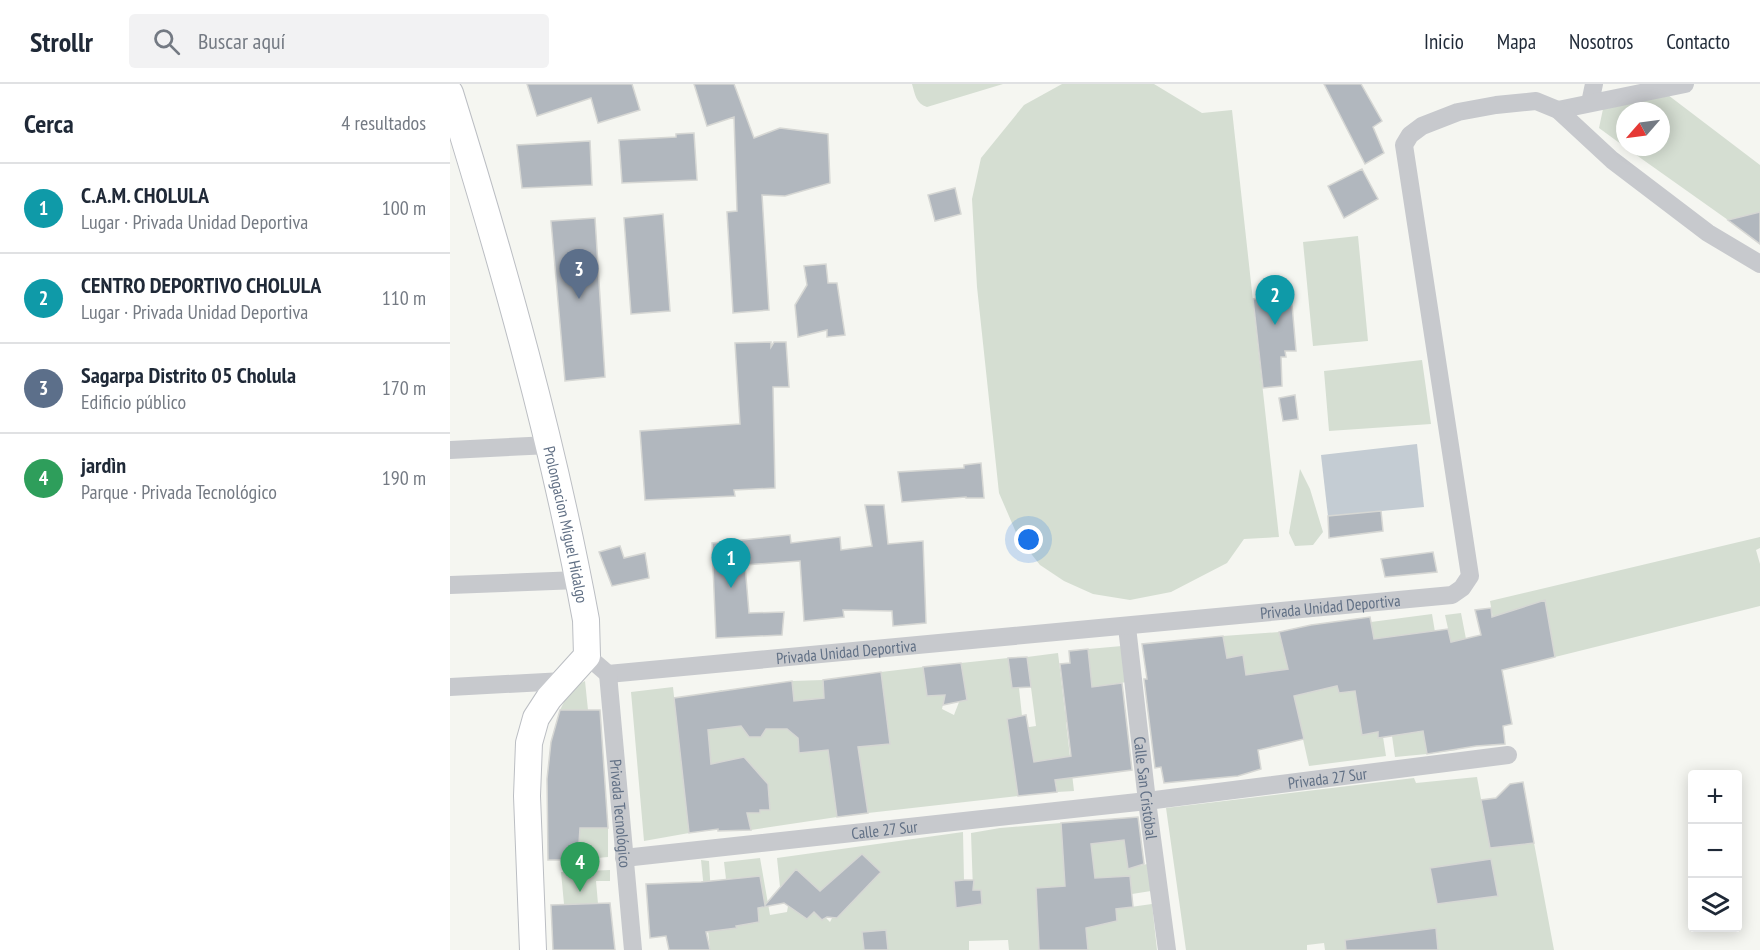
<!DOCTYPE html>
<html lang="es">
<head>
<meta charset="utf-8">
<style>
  :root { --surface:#fff; --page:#f2f2f3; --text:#1f2937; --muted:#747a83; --line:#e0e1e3; --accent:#f36714 }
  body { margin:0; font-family:"PT Sans Narrow",sans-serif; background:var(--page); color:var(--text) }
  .controls { position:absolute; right:18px; bottom:18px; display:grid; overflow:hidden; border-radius:6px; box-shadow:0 3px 15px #0003 }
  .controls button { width:54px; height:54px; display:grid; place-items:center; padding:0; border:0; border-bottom:2px solid var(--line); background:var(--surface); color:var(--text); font:30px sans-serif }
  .compass { position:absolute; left:1166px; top:18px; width:54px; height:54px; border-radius:50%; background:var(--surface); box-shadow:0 3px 15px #0003; rotate:242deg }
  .you { position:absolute; left:579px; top:456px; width:21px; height:21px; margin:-15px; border:4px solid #fff; border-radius:50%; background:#1a73e8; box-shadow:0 0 0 9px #1a73e833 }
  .badge { display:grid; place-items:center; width:39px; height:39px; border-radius:50%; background:var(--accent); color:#fff; font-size:20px; font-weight:700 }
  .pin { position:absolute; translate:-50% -50px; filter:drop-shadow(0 2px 3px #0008) }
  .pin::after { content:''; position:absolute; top:32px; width:21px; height:18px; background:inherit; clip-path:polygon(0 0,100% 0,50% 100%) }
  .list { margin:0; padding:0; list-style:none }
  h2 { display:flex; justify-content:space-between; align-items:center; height:78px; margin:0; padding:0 24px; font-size:26px }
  h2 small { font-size:20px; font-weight:400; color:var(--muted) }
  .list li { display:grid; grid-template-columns:39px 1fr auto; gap:18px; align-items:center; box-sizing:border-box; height:90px; padding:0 24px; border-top:2px solid var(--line) }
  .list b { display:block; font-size:22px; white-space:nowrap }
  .list p { margin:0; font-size:20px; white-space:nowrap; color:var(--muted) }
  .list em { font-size:20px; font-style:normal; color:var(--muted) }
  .icon { flex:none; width:33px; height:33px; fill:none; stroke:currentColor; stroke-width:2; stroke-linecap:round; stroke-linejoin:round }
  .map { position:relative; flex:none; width:1310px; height:866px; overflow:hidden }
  header { display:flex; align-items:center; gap:36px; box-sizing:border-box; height:84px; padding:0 30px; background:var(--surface); border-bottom:2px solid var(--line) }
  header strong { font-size:28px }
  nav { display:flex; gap:33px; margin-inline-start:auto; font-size:21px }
  .search { width:420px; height:54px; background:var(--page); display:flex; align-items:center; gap:15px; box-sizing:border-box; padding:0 21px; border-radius:6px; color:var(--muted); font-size:22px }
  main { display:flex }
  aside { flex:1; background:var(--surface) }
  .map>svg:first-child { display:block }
  .green { fill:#d5ded2; fill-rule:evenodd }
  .water { fill:#c4ccd3 }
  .building { fill:#b1b7be; stroke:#d6d7d4; stroke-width:1.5 }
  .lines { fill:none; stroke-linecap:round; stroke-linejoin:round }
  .secondary-casing { stroke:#bbbec3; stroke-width:28 }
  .street { stroke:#c7c9cd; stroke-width:18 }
  .secondary { stroke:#fff; stroke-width:26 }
  .labels { text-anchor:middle; stroke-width:6; stroke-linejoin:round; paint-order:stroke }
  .street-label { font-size:16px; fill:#617085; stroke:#fff }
</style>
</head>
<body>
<header>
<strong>Strollr</strong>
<div class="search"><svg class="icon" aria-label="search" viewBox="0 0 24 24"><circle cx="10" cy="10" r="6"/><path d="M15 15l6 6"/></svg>Buscar aquí</div>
<nav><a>Inicio</a><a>Mapa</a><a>Nosotros</a><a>Contacto</a></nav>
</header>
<main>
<aside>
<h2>Cerca<small>4 resultados</small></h2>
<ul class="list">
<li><span class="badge" style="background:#0f9aa8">1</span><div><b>C.A.M. CHOLULA</b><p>Lugar · Privada Unidad Deportiva</p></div><em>100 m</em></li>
<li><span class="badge" style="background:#0f9aa8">2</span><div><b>CENTRO DEPORTIVO CHOLULA</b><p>Lugar · Privada Unidad Deportiva</p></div><em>110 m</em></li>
<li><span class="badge" style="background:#5c6f8a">3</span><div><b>Sagarpa Distrito 05 Cholula</b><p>Edificio público</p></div><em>170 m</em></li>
<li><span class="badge" style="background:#2e9e5b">4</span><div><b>jardìn</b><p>Parque · Privada Tecnológico</p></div><em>190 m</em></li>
</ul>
</aside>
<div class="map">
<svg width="1310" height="866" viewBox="0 0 1310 866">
  <rect width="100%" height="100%" fill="#f5f6f1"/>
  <!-- green -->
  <path class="green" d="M462,0H553L477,23C466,20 465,10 462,0Z
    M612,0H704L752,29L782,26L829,453L794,455L777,479L721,508L680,516L643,510L614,497L590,481L568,453L549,409L527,203L522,115L531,74L574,21Z
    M1218,11L1310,81V128L1278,136L1175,63H1211V27H1175V63L1149,44L1153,25Z
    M908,152L918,257L863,262L853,158Z
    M972,276L981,340L879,347L874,287Z
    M850,385L860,405L873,448L863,461L845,462L839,449Z
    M1310,453V464L1306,466L1310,480V522L1105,573L1095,517L1052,586L1040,517Z
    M1011,529L1016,555L1001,558L995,531Z
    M982,530L993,596L1009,618L1057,610L1059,623L1001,632L1007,666L991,668L982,626V547L953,551L924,559L921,538Z
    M829,548L836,578L860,572L882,578L889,609L905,607L912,650L928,648V654L933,653L936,672L859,682L844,615L842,585L785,621L773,552ZM873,586L876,605L861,608L857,590Z
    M672,562L677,598L642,603L638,565Z
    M608,569L615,628L623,627L630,637L616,638L624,707L607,708L603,675L584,678L583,671L563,673L568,712L418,729L381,683L387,733L301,746L297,729H309L310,726H320L318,700L294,673L261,680L255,619L265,617L264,608L272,606L277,644L291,642L311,653L317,644L337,645L347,648L350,669L440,660L431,588L473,583L477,612L495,611L492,625L504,631L509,618L517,616L511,579L558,574L562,603L569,604L572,632L559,646L586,642L577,573Z
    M373,596L374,614L344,617L342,597Z
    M135,597L138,626H110L121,604Z
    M223,603L239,749L194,757L181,608Z
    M973,647L977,670L945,673L942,652Z
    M1027,693L1040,764L1084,759L1104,866H875L874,859L857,861V866H736L716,724L964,694L966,699ZM1041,775L1047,812L987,820L980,784Z
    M611,739L615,802L586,804L589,866H559L558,856L519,857V866H438L436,846L412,848L414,866H260L251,776L259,777L263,847L286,844L285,832L315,822L309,792L276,795L274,778L310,774L320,831L337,828L338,822L357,835L364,828L372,836L376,834L380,838L382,834H387L430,788L370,807L346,785L330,803L327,774L513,748L514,796L504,797L506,824L532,820L531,806H523L521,749L550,744Z
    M130,744H158V773L125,776L128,769Z
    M674,756L677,777L688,775L689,782L697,780L701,807L682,810L680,795L645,794L641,760Z
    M160,786V797H146L148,820H114L111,788Z
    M702,820L707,866H638L636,844L667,837L666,825Z"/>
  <!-- water -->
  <path class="water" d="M967,360L974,423L878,432L871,371Z"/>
  <!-- building -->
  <path class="building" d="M77,0H182L190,26L148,39L141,14L87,32Z
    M244,0H284L304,54L330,44L378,50L380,99L335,112L312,111L319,226L283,229L277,128L287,127L284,33L257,42Z
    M874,0H911L932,37L923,43L934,69L915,80Z
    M244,49L247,96L172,99L169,56L226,53V50Z
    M140,57L142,101L72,104L67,61Z
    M912,85L928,115L894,134L878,102Z
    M505,104L511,130L485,137L478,111Z
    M1310,128V160L1278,136Z
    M213,130L220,227L181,230L174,134Z
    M145,134L155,293L115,297L101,137Z
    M376,180L378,199H387L395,251L377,253V246L348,253L345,221L357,201L354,182Z
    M841,209L846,267H835L836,273H831L832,302L813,304L803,215Z
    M321,258V263L324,258H336L339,303H323L325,404L284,406L285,412L195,416L190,347L290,340L285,259Z
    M845,311L848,335L833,337L829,314Z
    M531,379L534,414H516V413L452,418L448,388L514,384V381Z
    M415,421H434L438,460L473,457L476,539L443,542L442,527L393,526L394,533L354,537L350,477L295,481L299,529L334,528L332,551L266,554L262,459L340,451L341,459L390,453L391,466L422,462Z
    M931,427L933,447L879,454L878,432Z
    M170,462L174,474L195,469L199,494L162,502L149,468Z
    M983,468L987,488L935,493L931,475Z
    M1095,516L1105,573L1052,586L1062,640L1053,642L1055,660L1026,662L977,670L973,647L928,654V648L912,651L905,607L889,609L887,602L844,612L854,655L808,666L811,685L788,692L714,699L711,683L705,684L694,595H697L692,560L773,552L777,574L793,571L796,591L838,585L829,548L861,541L920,533L924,555L998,545L1001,558L1031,551L1025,526L1041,524L1042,533Z
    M638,565L642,603L672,599L682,686L605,696L607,708L568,712L557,635L576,631L584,678L621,672L610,580L620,579L619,567Z
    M577,573L581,603L562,604L558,574Z
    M511,579L517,616L493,621L495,611L477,612L473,583Z
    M431,588L440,660L408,663L418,729L387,733L378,666L349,669L348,654L337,645H316L311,653H299L291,642L258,646L261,680L294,673L318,700L320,726H310V729H297L301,746L268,747V745L239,749L224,614L342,597L344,617L374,614L373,596Z
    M110,626H150L158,744H130L128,776H98L97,695L101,658Z
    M1073,698L1084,759L1040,764L1031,716L1046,714L1060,700Z
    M688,733L694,780L678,785L674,756L641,760L645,794L680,792L683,823L666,825L667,837L636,844L638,866H589L586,804L615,802L611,739Z
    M412,770L431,788L387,834L377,833L372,836L364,828L357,835L334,819L308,824L309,838L286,842L287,844L256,848L260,866H219L216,852L200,854L196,800L251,798L310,792L315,821L346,785L370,807Z
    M1041,775L1048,812L987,820L980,784Z
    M514,796H524L523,806H531L532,820L506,824L504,797Z
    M160,819L165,866H103L101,821Z
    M986,844L988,866H896L895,856Z
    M436,846L438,866H414L412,848Z"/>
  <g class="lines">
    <defs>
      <g id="secondary">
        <path id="s5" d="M0,9C54,183 103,357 136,536L137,572L99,614L86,634L79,659L77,712L83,866"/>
      </g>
    </defs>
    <!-- secondary casing -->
    <use href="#secondary" class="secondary-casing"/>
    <!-- street -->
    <g class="street">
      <path d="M1140,19L1144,0"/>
      <path d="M1108,26L1235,0"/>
      <path d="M0,366L100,361"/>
      <path d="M0,501L129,496"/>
      <path id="s1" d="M677,543L697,717L717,866"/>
      <path id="s2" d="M137,572L158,590L1002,511L1012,504L1020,492L954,61L960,51L972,42L1008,28L1046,21L1086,17L1108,26L1162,76L1258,149L1310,180"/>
      <path id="s3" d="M158,590L183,866"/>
      <path d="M0,603L114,597"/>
      <path id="s4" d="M174,774L697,717L1058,671"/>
    </g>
    <!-- secondary -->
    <use href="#secondary" class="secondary"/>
  </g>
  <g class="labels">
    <!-- street labels -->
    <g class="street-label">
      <text dy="6" stroke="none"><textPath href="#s5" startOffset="447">Prolongacion Miguel Hidalgo</textPath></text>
      <text dy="6" stroke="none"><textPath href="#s2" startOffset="753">Privada Unidad Deportiva</textPath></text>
      <text dy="6" stroke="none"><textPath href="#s2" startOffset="267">Privada Unidad Deportiva</textPath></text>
      <text dy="6" stroke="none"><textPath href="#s4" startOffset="708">Privada 27 Sur</textPath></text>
      <text dy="6" stroke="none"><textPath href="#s1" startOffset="162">Calle San Cristóbal</textPath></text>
      <text dy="6" stroke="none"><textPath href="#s3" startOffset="140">Privada Tecnológico</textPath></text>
      <text dy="6" stroke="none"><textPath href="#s4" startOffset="262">Calle 27 Sur</textPath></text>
    </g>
  </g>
</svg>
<div class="controls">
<button>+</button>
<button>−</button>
<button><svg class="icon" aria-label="layers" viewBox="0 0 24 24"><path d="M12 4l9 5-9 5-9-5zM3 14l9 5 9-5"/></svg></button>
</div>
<svg class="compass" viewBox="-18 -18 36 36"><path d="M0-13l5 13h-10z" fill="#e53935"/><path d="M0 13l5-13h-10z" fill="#747a83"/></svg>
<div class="you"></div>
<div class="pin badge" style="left:281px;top:504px;background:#0f9aa8">1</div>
<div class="pin badge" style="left:825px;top:241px;background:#0f9aa8">2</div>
<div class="pin badge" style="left:129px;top:215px;background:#5c6f8a">3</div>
<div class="pin badge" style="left:130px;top:808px;background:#2e9e5b">4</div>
</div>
</main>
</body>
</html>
